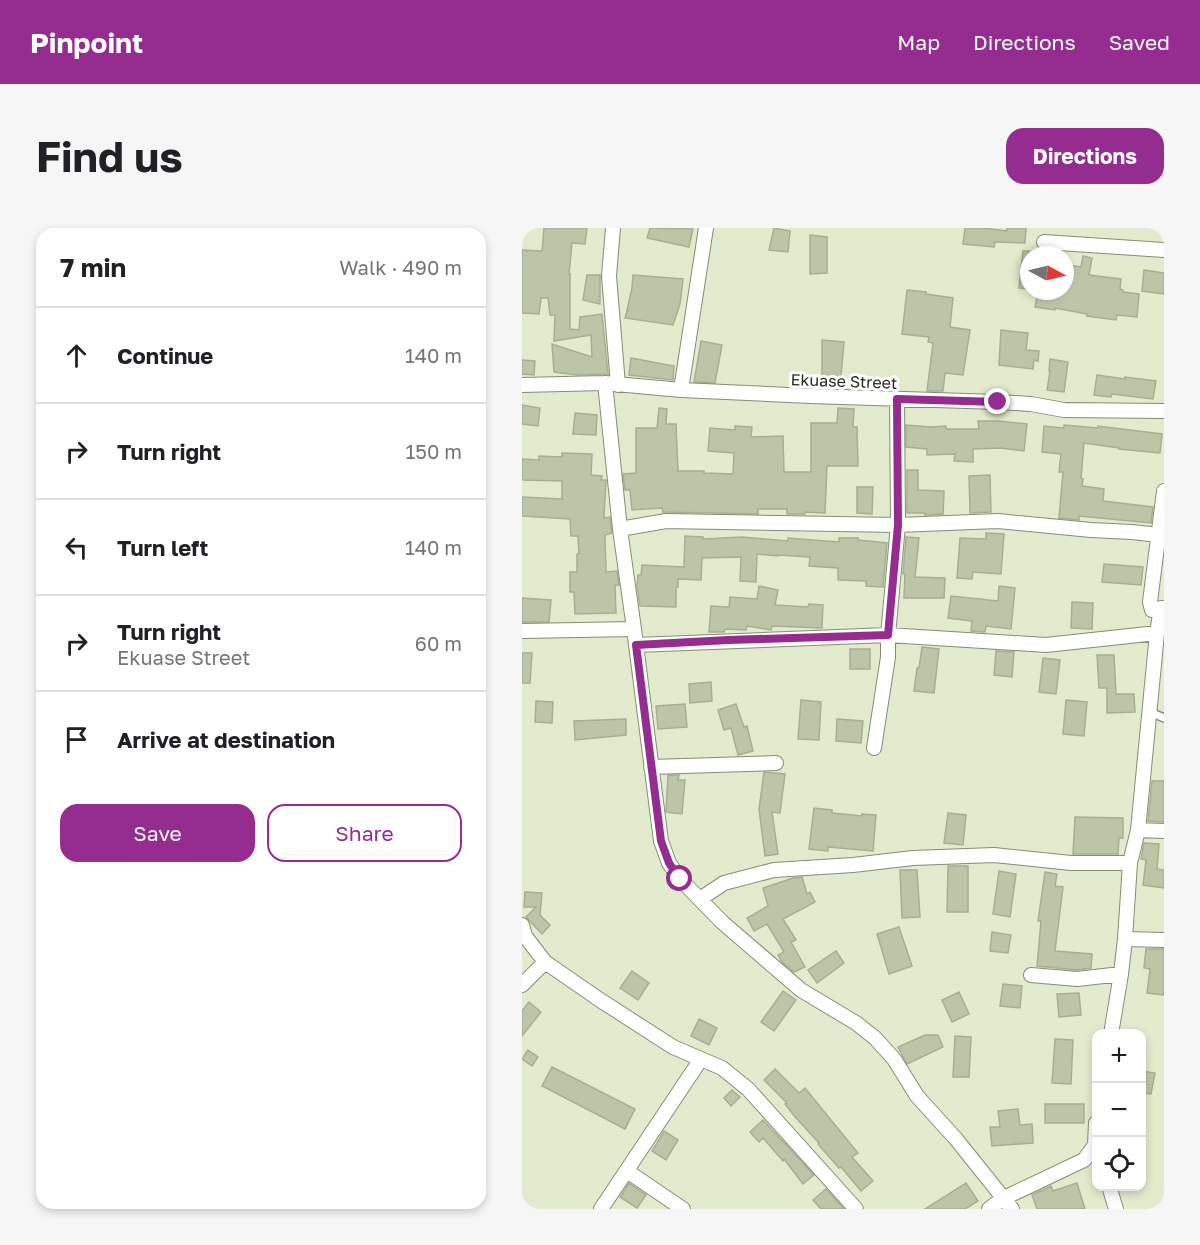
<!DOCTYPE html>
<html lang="en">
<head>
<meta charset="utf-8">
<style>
  :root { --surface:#fff; --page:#f6f6f6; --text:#202124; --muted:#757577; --line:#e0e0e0; --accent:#952d91 }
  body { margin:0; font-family:"Golos Text",sans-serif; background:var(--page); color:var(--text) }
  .controls { position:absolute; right:18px; bottom:18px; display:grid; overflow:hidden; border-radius:12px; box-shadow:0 3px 9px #0003 }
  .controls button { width:54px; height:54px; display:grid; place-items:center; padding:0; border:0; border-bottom:2px solid var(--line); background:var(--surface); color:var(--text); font:30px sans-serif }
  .compass { position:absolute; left:498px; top:18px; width:54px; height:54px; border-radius:50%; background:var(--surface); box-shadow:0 3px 9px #0003; rotate:97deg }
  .stop { position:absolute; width:18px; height:18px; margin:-14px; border:4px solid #952d91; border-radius:50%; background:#fff }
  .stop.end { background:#952d91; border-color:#fff; box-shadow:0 2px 6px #0008 }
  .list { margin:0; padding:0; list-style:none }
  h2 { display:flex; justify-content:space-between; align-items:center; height:78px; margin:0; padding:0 24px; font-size:26px }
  h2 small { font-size:20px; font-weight:400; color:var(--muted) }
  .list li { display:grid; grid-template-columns:39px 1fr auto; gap:18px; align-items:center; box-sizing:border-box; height:96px; padding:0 24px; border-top:2px solid var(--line) }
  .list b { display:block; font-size:22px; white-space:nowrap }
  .list p { margin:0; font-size:20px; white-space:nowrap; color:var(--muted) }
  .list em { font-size:20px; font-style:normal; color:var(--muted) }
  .actions { display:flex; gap:12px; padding:18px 24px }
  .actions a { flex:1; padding:14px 0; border:2px solid var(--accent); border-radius:18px; text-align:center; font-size:21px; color:var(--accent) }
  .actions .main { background:var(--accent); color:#fff }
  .icon { flex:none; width:33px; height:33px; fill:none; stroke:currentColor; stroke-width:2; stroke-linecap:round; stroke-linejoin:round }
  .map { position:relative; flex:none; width:642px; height:981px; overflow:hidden; border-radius:18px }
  header { display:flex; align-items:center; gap:36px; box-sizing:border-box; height:84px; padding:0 30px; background:var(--accent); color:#fff }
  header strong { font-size:28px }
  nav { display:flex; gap:33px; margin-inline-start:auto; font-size:21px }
  .intro { display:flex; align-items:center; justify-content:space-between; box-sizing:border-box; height:144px; padding:0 36px }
  h1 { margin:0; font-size:42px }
  .button { padding:15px 27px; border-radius:18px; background:var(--accent); color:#fff; font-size:21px; font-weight:700 }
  main { display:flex; gap:36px; padding:0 36px }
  aside { flex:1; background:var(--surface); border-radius:18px; box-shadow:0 3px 9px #0003 }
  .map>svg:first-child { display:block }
  .building { fill:#bdc5a8; stroke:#a7ae92; stroke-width:1.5 }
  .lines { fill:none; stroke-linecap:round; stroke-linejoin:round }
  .service-casing { stroke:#868d73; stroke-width:10 }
  .minor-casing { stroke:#868d73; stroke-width:16 }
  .service { stroke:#fff; stroke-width:7 }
  .minor { stroke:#fff; stroke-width:14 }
  .route { stroke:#952d91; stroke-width:8 }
  .labels { text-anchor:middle; stroke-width:6; stroke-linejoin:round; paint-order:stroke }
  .street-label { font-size:16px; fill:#24271c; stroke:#fff }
</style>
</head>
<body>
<header>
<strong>Pinpoint</strong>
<nav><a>Map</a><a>Directions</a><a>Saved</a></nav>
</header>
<div class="intro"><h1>Find us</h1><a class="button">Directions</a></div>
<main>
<aside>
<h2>7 min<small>Walk · 490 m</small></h2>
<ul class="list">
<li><svg class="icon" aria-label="ahead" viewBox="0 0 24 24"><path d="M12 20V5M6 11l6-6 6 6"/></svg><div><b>Continue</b></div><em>140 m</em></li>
<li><svg class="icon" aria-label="right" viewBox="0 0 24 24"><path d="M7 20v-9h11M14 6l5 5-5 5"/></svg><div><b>Turn right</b></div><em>150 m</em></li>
<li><svg class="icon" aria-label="left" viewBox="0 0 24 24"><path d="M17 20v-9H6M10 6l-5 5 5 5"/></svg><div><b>Turn left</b></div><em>140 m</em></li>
<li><svg class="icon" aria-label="right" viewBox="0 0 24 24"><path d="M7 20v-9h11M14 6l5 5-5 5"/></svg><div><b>Turn right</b><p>Ekuase Street</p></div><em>60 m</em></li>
<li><svg class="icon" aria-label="arrive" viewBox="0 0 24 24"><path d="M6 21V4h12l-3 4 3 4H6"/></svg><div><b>Arrive at destination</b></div></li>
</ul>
<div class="actions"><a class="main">Save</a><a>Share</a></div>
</aside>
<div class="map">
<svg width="642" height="981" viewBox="0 0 642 981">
  <rect width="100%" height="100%" fill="#e3ebce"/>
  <!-- building -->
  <path class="building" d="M22,0H65L63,16L50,15L47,46H48V101L57,102L58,89L80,86L86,146L56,147L32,144L30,116L70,129L69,107L32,113L33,87H28L26,70H19L17,86L0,85V22L20,23Z
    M128,0L171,1L167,19L125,10Z
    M252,0L268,3L266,24L247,22Z
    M443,0H461L485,3V0H504L503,15L473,14L472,19L441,16Z
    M288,7L305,9V45L288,46Z
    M501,23H507V61L497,60Z
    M561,28L570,30L567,47L599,51L598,61L601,62V64L617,66L615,89L595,87L594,92L565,88V86L533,80V82L513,79L516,63H543L546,37L559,39Z
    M622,42L642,45V66L620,63Z
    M65,47H78V76L61,72Z
    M111,47L161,51L158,76L151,97L103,90L105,83H107L105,82L110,60Z
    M385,62L404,64V66L431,70L428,99L448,102L441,147L423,145L421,163H405L411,115L406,114L407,109L380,106Z
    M479,102L506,105L504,122L517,123L516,133L512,132L511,141L477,137Z
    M300,112L322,114L318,160L300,159Z
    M179,113L200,117L193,155L172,154Z
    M109,130L152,138L151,152L107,147Z
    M528,131L546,134L542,164L525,162L528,143H527Z
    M0,132L13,133L12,147L0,146Z
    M575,147L603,151V149L634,153L631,171L590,166L589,169L572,167Z
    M0,177L18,180L16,198L0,196Z
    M137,180L145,181L144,196H154L156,243H182V245L211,246L212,225L186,223L188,200L213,202V198L230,199L229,209L261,208L262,244H289V195H315L316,180L332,181L331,199H335L336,238H305L303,285L283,284V286H265V281H236V286L141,284L140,280L110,282L108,262H103L101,246L114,245V200H135Z
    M53,185L75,187L74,207L51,206Z
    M456,193H476L505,196L502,223L479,220L451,221V234L432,233L433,226L405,227V221L384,219V197L409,199L424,198V201H457Z
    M542,197L576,200V198L640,206L638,225L597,221V220L562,215L559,250L561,251L560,258L582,261L581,273L631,279L629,295L557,288V292L537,290L541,244H537L539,226L520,224L522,198L542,200Z
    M40,225L70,226L69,247L80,248L79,252H84L82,290L88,289L90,305L83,307L84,344L95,343L97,357H93L94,385L53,386L52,364H48V344H55V326H57L56,308H49L48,291L0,288V269L40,271V253L0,252V231L17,232V228L40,229Z
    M385,242H396V262L422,263L421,286L403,287V285H385Z
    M468,247L469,284L448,285L447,248Z
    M335,259H351L350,286L335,285Z
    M464,305L482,306L479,346L451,344L450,351L435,350L438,310L464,311Z
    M163,308L181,309V311L220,309L266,313V310L317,314V310H336V312L365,315L361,359L344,358V353L316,352V340L287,338L288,329L256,327V328L235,326L234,354L218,353L219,329L180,330L179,352L156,351V359H154V379L118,378L115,357L116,347H119L120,337L162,339Z
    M384,309L397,310L393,349L423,350L422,370H382L383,346H381Z
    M582,336L621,339L619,357L580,354Z
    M237,358L256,362L253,377L286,379L287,376L301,377L300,400L250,398L249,402L225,398L224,402L203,401L202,404H187L189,378L207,379L208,369L235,371Z
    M477,358L493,360L489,401L464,398L463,404L449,403L450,393L426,390L429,368L476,373Z
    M0,370L29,372L27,394H0Z
    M550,374L571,375L570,401L549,400Z
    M400,419L417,421L412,465L392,463L395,440H397Z
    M328,421H348V441H328Z
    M474,423L492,424L490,449L472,447Z
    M0,425H10L8,455H0Z
    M575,427H592L594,466H612L613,484L585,485V460H577Z
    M521,430L538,432L534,466L517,464Z
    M189,454L190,473L168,475L167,456Z
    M279,472L299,474L297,512L276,511Z
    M544,472L565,474L562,508L541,506Z
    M14,473L31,474L30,495L13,494Z
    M163,476L165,499L136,501L134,478Z
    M214,476L222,499L225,498L231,523L216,527L209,500L202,502L196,482Z
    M104,491V507L53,512L52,493Z
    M315,491L341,493L339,515L314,513Z
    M242,544L263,546L258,585L250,584L256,626L243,628L237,581Z
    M146,547H157L156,552H163L160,586L144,584Z
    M630,553H642V594L626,593Z
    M292,580L310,582V585L340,588V586L354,587L351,623L306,619V623L287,621Z
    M426,585L444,587L441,617L422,615Z
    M553,589L601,590V610H597L596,626H551Z
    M622,615L637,616L635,641L642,642V660L621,657L624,632L619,631Z
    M426,638H446V684H425Z
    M378,642H395L398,689L380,690Z
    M477,643L494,646L488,689L471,686Z
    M523,644L535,646L533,658L541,659L533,723L570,726L569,740L555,742L515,738L519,693H516Z
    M280,649L285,666L288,664L293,674L261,691L274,712L269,714L283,739L272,744L260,734L256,727L262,724L245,696L232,703L225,690L246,678L241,660L271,650Z
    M3,664L20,665L18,687L28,697L20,706L4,689L14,679H2Z
    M377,699L390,738L367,746L355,706Z
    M470,704L489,707L486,725L468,723Z
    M624,721H642V767L625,765L628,741L622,740Z
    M314,723L322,735L295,755L286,742Z
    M110,743L127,755L116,772L98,760Z
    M481,756L500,758L498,780L478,778Z
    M261,763L274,772L252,803L239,794Z
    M437,764L447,786L430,794L420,772Z
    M557,765L559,787L537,789L535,766Z
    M7,774L19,784L0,808V783Z
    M177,791L195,800L187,817L169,808Z
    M403,807H416L421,819L385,836L376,819Z
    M433,808L449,809L447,849H431Z
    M533,811L551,812L549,856L530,855Z
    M6,822L16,829L10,838L0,831Z
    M30,839L113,881L103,901L20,858Z
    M253,841L277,865L283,860L336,925L330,929L351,953L339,963L319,939L317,940L296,916L297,915L274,890L263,876L265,875L242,852Z
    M620,843L633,845L629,866L620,865Z
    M210,862L218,869L209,878L202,870Z
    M523,876H562V895H523Z
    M496,881L498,897L510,896L511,915L470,918L468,899H478L476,883Z
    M241,892L292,947L281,956L262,931L261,933L241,910L237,914L228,904Z
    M142,903L156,912L144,932L130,923Z
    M107,955L124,967L115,980L98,969Z
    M444,955L456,973L443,981H403Z
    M555,955L563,981H515L510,967L529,958L531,963Z
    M304,961L322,981H299L291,972Z"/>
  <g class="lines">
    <defs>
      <path id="service" d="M628,484L642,490"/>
      <path id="minor" d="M91,0L87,48L96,157
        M522,14L642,22
        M83,155L98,301L112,401L139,613L147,635L158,651L200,694L279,762L334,795L353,810L372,831L395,868L434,911L490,981
        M0,157L83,155L159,162L288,168L476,174L509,176L542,182L642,183
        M159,162L184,0
        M642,263L628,374L630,382L639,380L642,381
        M98,301L144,293L376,297L476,293L569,302L610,304L637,307
        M0,403L112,401
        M114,417L366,407L524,417L635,405
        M352,520L366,429V407L376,297L375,171
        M129,539L254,535
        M616,602L642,603
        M178,671L202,655L252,642L331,637L391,630L472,627L549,635H608
        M0,697L3,708L23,734L78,772L151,819L200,840L226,861L334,981
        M603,711L642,712
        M509,747L555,751L599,746
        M0,757L23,734
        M589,806L599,746L603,711L608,635L616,602L635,405L639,380
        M105,943L161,981
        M587,958L594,981
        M79,981L179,831
        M467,981L482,970L562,932L573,917L574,895"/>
    </defs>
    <!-- service casing -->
    <use href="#service" class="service-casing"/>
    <!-- minor casing -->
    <use href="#minor" class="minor-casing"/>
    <!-- service -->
    <use href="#service" class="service"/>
    <!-- minor -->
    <use href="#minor" class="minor"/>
  </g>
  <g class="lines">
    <!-- route -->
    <path class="route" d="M158,651L147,635L139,613L114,417L206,412L366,407L376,297L375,171L476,174"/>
  </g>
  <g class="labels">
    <!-- street labels -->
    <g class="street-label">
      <text transform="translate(322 153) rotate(2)" y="6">Ekuase Street</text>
    </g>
  </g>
</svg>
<div class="controls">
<button>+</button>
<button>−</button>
<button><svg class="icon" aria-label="locate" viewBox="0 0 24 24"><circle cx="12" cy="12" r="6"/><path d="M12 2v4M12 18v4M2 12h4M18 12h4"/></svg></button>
</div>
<svg class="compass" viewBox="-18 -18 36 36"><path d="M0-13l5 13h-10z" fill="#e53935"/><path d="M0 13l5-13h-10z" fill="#757577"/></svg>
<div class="stop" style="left:158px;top:651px"></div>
<div class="stop end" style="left:476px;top:174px"></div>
</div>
</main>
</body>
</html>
